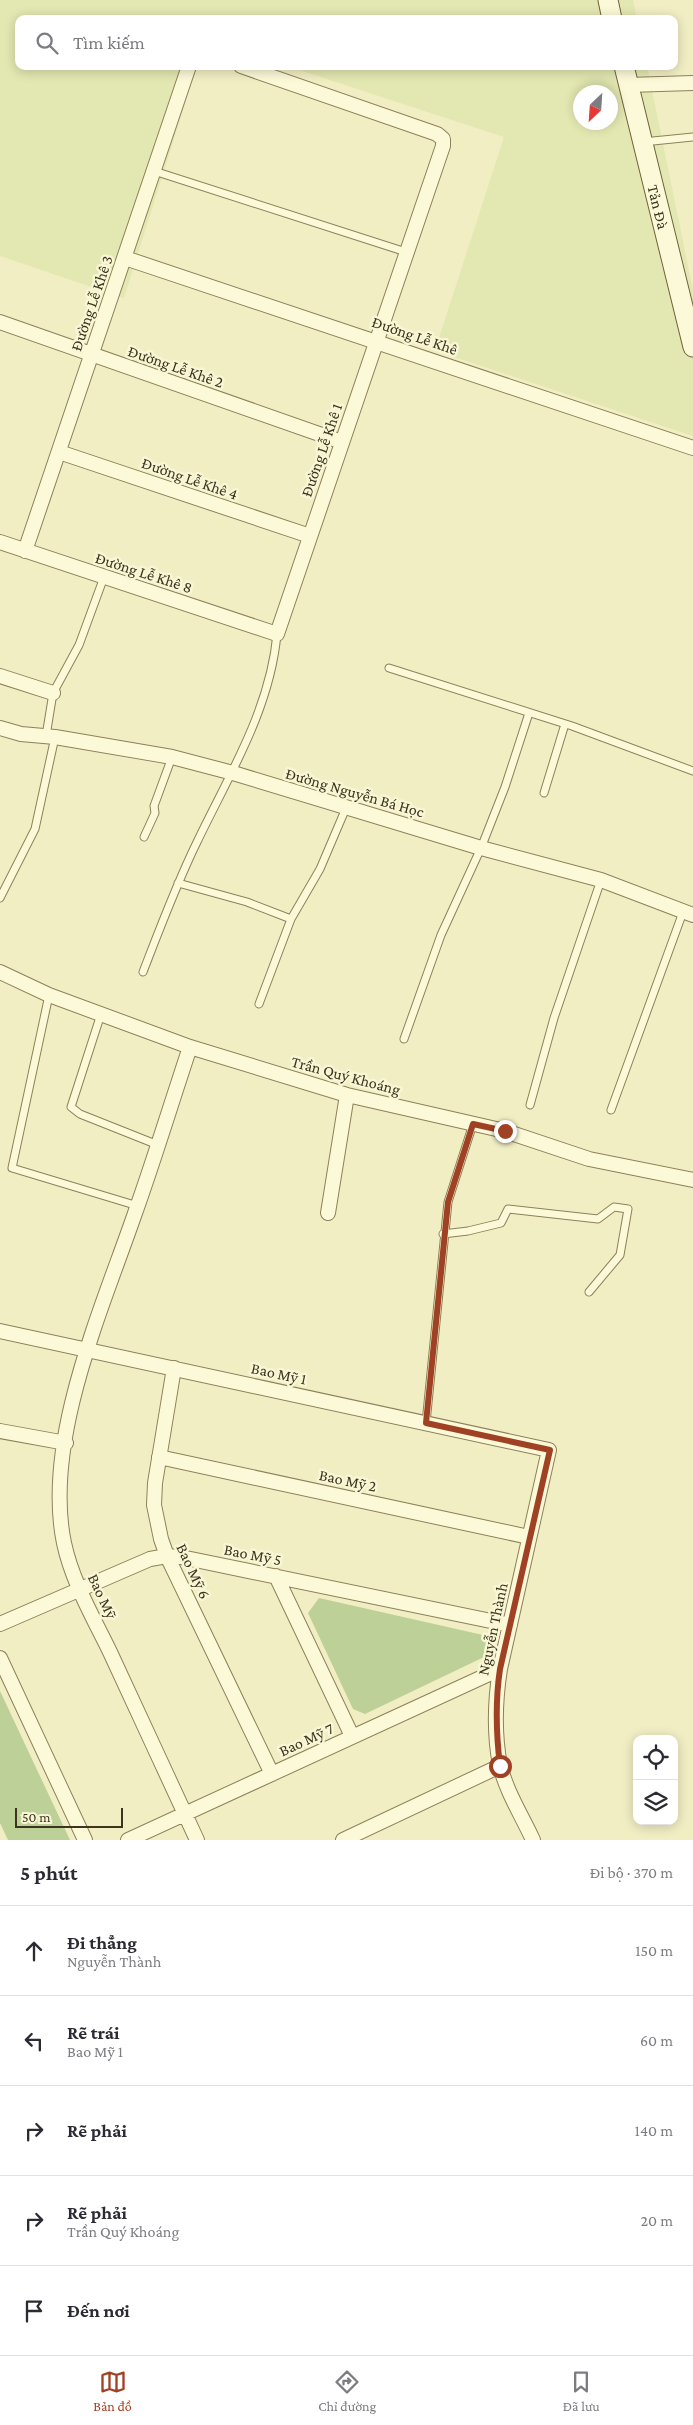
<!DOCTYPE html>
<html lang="vi">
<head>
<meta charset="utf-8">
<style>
  :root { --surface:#fff; --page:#f7f7f7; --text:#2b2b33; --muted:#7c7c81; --line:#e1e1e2; --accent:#a04124 }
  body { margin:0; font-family:"Crimson Pro",serif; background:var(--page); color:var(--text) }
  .controls { position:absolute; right:15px; bottom:15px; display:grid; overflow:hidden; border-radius:10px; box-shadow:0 2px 12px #0003 }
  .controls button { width:45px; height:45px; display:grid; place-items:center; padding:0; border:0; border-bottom:1px solid var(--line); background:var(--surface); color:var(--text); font:25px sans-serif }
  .compass { position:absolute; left:573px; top:85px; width:45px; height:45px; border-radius:50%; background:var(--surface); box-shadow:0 2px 12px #0003; rotate:205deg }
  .scale { position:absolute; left:15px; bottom:12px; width:108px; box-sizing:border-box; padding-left:5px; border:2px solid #3c341e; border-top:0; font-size:14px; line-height:18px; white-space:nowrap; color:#3c341e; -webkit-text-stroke:4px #f8f6d4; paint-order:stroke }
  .stop { position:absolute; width:15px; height:15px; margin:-11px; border:4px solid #a04124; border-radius:50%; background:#fff }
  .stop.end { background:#a04124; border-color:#fff; box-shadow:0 1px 5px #0008 }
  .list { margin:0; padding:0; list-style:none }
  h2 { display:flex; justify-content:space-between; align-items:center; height:65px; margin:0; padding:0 20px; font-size:21px }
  h2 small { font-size:16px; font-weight:400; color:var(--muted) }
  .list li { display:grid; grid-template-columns:32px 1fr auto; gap:15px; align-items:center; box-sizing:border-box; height:90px; padding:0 20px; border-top:1px solid var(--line) }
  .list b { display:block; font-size:19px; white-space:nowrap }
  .list p { margin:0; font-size:16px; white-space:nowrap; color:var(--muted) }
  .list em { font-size:16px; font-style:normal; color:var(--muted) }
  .icon { flex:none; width:28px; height:28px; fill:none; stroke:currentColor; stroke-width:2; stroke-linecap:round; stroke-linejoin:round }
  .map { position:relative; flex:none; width:693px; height:1840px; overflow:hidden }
  .search { position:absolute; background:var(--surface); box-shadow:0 2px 12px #0003; left:15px; right:15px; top:15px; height:55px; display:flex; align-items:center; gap:12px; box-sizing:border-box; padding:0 18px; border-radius:10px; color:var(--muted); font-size:19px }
  .sheet { height:515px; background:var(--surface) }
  nav { display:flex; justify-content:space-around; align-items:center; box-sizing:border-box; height:70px; border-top:1px solid var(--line); background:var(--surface); font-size:14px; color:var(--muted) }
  nav a { display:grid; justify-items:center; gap:2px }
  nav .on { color:var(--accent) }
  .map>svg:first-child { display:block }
  .farmland { fill:#e3e7b1; fill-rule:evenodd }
  .green { fill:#bcd097 }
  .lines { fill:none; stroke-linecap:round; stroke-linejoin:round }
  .service-casing { stroke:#8d8159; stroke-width:9 }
  .minor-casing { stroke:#8d8159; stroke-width:16 }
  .secondary-casing { stroke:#6f623c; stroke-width:21 }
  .service { stroke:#fbf9d8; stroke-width:7 }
  .minor { stroke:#fbf9d8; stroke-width:14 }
  .secondary { stroke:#fbf9d8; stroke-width:19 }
  .route { stroke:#a04124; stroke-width:6 }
  .labels { text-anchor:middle; stroke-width:5; stroke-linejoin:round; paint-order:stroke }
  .street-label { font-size:16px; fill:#3c341e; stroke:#f8f6d4 }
</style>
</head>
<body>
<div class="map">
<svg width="693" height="1840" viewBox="0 0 693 1840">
  <rect width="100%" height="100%" fill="#f1eec4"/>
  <!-- farmland -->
  <path class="farmland" d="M0,0H633L637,19H19V66H197L124,298L0,256Z
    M287,66H647L693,290V436L451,356L439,338L504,137ZM580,92H610V122H580Z"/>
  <!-- green -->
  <path class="green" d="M319,1598L483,1635L488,1642L484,1657L365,1714L353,1709L308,1613Z
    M0,1691L70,1840H8L0,1823Z"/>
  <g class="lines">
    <defs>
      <path id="service" d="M643,142L693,137
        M154,171L406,252
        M389,668L572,726L693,771
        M46,736L53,693L79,645L104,577
        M544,793L565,724
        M144,837L155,813L154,806L172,757
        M178,883L247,902L291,919
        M0,898L35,829L55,737
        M143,972C160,928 176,885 197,842C229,775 270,710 277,634
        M49,995L12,1168L138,1206
        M259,1004L291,919L320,869L346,808
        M101,1014L71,1107L80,1114L158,1145
        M404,1039L441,935L481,848L505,787L529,713
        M530,1105L554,1018L601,880
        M611,1110L683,912
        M443,1234L468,1231L501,1223L508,1209L598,1219L614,1207L628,1209L620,1255L589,1292
        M426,1423L448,1202L473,1124"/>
      <path id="minor" d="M628,85L693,83
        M125,258L693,448
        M0,322L342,442
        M59,452L310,536
        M0,542L277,634L443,146V139L437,134L241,66
        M25,551L189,66
        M0,676L53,693
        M0,728L21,734L55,737L172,757L233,773L481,848L601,880L693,915
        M0,972L49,995L190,1047L347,1095L505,1131L589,1159L693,1180
        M190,1047C171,1104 154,1160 134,1216C101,1311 43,1442 64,1543C72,1581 93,1617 110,1652C139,1715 168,1777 197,1840
        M328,1213L347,1095
        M0,1331L549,1450L500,1669C495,1701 494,1734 500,1765C506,1791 522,1816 533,1840
        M174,1368L155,1483L154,1505L161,1539L167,1556L272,1774
        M0,1431L66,1443
        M159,1457L529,1537
        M276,1576L352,1736
        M0,1624L150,1559L167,1556L181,1557L510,1625
        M0,1658L85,1840
        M128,1840L500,1669
        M343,1840L500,1766"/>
      <g id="secondary">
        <path d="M608,0L612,19"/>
        <path id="s1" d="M624,66L693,347"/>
      </g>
    </defs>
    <!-- service casing -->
    <use href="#service" class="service-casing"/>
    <!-- minor casing -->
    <use href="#minor" class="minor-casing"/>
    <!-- secondary casing -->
    <use href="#secondary" class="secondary-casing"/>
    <!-- service -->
    <use href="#service" class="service"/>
    <!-- minor -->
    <use href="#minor" class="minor"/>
    <!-- secondary -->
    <use href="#secondary" class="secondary"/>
  </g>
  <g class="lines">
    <!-- route -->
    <path class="route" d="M500,1766C496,1733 495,1702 500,1669L550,1450L426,1423L448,1202L473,1124L505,1131"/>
  </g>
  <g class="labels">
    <!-- street labels -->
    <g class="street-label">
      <text dy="6" stroke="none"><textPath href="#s1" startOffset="145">Tản Đà</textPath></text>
      <text transform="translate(91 303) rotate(-71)" y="6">Đường Lễ Khê 3</text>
      <text transform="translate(415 335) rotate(19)" y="6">Đường Lễ Khê</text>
      <text transform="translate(176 366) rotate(19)" y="6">Đường Lễ Khê 2</text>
      <text transform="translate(321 450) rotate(-71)" y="6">Đường Lễ Khê 1</text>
      <text transform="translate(190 478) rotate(19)" y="6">Đường Lễ Khê 4</text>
      <text transform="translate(144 572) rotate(18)" y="6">Đường Lễ Khê 8</text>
      <text transform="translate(355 792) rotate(16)" y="6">Đường Nguyễn Bá Học</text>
      <text transform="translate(346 1075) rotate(15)" y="6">Trần Quý Khoáng</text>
      <text transform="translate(279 1373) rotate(12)" y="6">Bao Mỹ 1</text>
      <text transform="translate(348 1480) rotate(12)" y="6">Bao Mỹ 2</text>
      <text transform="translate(253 1554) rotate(11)" y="6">Bao Mỹ 5</text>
      <text transform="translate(194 1571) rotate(65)" y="6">Bao Mỹ 6</text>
      <text transform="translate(103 1596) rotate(65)" y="6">Bao Mỹ</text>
      <text transform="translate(492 1629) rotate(-78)" y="6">Nguyễn Thành</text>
      <text transform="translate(306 1739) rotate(-25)" y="6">Bao Mỹ 7</text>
    </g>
  </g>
</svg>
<div class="controls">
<button><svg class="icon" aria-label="locate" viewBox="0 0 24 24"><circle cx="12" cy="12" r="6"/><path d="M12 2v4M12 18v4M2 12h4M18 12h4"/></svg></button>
<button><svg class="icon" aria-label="layers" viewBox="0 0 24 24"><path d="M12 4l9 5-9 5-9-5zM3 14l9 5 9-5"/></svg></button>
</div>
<svg class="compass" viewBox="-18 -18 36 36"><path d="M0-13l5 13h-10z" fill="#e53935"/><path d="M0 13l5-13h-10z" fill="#7c7c81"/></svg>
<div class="scale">50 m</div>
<div class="stop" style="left:500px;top:1766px"></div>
<div class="stop end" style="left:505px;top:1131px"></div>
<div class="search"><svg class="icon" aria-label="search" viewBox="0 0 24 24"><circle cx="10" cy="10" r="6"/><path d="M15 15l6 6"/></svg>Tìm kiếm</div>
</div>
<section class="sheet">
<h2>5 phút<small>Đi bộ · 370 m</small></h2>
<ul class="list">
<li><svg class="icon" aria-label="ahead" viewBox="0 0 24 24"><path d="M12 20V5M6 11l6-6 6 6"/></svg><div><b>Đi thẳng</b><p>Nguyễn Thành</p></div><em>150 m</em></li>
<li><svg class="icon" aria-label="left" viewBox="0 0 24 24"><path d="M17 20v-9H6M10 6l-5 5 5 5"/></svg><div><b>Rẽ trái</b><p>Bao Mỹ 1</p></div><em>60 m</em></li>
<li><svg class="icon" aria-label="right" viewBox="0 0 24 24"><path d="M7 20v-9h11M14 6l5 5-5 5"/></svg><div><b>Rẽ phải</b></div><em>140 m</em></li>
<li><svg class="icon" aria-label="right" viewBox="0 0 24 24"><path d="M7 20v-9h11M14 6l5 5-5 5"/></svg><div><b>Rẽ phải</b><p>Trần Quý Khoáng</p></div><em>20 m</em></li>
<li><svg class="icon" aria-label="arrive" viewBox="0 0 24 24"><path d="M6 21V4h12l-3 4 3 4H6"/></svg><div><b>Đến nơi</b></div></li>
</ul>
</section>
<nav>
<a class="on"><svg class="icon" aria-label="map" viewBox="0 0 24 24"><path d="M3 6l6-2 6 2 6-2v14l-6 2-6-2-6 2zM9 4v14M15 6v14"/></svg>Bản đồ</a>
<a><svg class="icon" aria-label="directions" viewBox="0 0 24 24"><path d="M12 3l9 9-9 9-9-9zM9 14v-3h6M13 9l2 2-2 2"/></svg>Chỉ đường</a>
<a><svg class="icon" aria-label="saved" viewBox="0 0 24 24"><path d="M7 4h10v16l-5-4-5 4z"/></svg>Đã lưu</a>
</nav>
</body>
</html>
